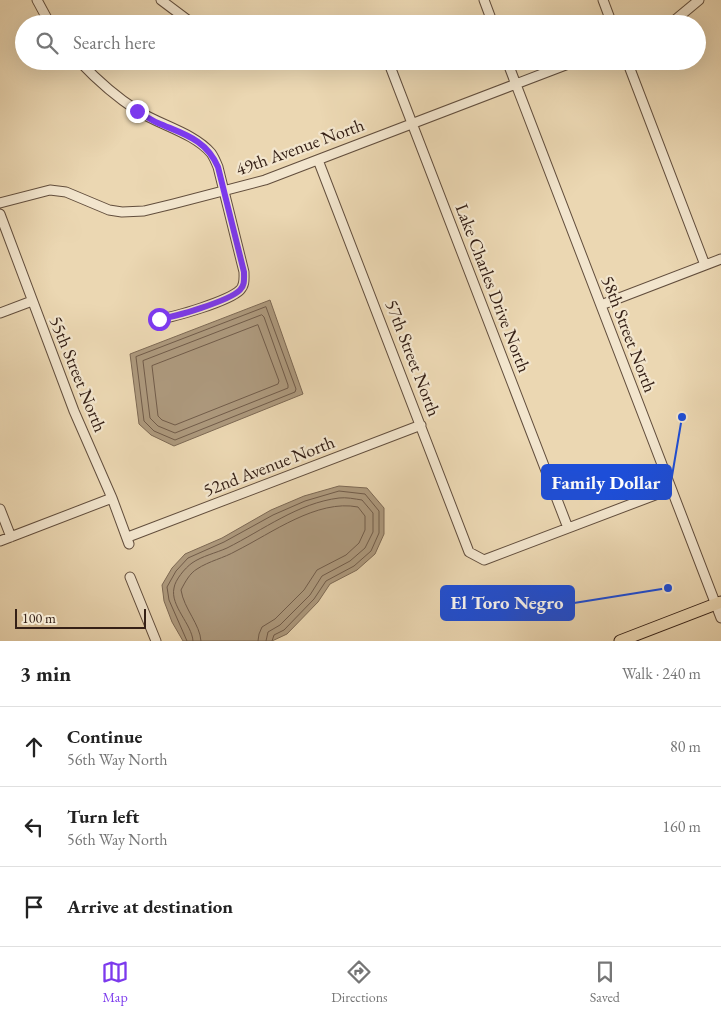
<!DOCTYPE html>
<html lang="en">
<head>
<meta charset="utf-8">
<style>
  :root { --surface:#fff; --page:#f6f6f6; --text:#222; --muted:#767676; --line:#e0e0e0; --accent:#7c3aed }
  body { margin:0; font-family:"EB Garamond",serif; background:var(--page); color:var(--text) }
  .scale { position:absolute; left:15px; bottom:12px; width:131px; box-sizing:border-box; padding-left:5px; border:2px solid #352016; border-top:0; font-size:14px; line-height:18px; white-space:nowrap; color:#352016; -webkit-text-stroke:4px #f2e5cd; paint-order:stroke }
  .stop { position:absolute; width:15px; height:15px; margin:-11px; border:4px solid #7c3aed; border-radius:50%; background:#fff }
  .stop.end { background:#7c3aed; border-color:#fff; box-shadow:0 1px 5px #0008 }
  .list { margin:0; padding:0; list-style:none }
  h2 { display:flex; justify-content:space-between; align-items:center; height:65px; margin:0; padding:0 20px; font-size:21px }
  h2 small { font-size:16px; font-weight:400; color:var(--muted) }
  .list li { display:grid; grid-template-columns:32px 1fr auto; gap:15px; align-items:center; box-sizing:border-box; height:80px; padding:0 20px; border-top:1px solid var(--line) }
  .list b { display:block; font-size:19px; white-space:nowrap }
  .list p { margin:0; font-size:16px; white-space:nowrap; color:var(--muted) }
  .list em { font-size:16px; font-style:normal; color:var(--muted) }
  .icon { flex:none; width:28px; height:28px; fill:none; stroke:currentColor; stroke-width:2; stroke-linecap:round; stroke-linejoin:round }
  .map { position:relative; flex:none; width:721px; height:641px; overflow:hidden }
  .search { position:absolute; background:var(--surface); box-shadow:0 5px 20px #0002; left:15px; right:15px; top:15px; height:55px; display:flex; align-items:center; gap:12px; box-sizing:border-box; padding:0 18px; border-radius:28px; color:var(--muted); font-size:19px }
  .sheet { height:305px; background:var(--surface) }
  nav { display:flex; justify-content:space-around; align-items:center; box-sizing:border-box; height:70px; border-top:1px solid var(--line); background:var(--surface); font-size:14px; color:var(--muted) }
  nav a { display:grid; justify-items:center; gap:2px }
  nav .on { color:var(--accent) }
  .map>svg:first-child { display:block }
  .water { fill:#ad997d; stroke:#7d6954 }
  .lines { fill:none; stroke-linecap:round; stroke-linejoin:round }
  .shore { stroke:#715c4a; stroke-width:1 }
  .minor-casing { stroke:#624e3d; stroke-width:11 }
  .major-casing { stroke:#352016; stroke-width:13 }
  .minor { stroke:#f2e5cd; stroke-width:9 }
  .major { stroke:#ebd7b2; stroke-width:11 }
  .route { stroke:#7c3aed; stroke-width:6 }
  .labels { text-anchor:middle; stroke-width:4.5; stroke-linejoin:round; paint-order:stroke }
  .street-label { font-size:18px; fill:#352016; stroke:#f2e5cd }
  .leader { fill:none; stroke:#1d4ed8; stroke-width:2 }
  .callout-dot { fill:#1d4ed8; stroke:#f2e5cd; stroke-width:2 }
  .callout { fill:#1d4ed8; stroke:#1d4ed8; stroke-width:2 }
  .callout-label { font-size:19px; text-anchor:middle; font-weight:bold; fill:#fff }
</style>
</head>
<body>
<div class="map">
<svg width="721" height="641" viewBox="0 0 721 641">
  <rect width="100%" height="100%" fill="#ebd7b2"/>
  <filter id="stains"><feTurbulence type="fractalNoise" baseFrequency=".004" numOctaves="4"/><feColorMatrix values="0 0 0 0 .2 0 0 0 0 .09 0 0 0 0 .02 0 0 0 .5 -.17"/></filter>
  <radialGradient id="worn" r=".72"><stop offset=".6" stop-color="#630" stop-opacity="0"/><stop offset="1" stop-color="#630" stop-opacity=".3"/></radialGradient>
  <!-- water -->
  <path class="water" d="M270,300L303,394L174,446L151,435L139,424L130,354Z
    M339,486L367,488L384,508V534L375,554L357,570L330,584L318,602L287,634L272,641H183L172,622L164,601L162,585L172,568L185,554L222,538L271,510L304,496Z"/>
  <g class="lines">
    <!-- shore -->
    <path class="shore" d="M266,307L296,389L295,392L175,440L154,431L144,421L136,357Z
      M262,315L264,317L288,385V388L175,433L158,426L150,418L143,361Z
      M258,325L279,381L278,384L175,425L162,420L158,416L152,366Z
      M187,641L169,600L167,587L176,571L188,558L224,542L273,515L305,501L339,491L365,494L379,511V533L371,551L354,566L326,581L314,599L284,630L274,635L272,641
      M193,641C192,624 170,606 174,588C175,580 185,568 192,563C202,556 216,553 227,548C263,530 298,503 339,498C346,497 355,499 362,500L373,513V532L365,548L350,561L322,576L310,595L280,625L268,632L266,641
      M201,641C200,624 184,609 181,590C185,582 190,573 197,569C209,561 224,558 236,551C272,533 317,499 358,507L365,516V530L359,543L346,555L317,570L304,590L275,619L262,627L259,634L258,641"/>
    <defs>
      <path id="minor" d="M37,0L50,24
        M161,0L193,24
        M484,0L493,24
        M603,0L612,24
        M668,24L675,20L699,0
        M79,61C97,80 116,97 138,111C160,125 194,133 211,153C214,157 216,162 218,167L244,272C244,279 245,285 240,290C229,301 175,317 159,319
        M388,61L568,528
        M507,61L721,618
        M627,61L705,265
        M318,160L469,552L484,560L671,489
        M0,203L50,190L66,192L109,210L122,212L144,211L173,204L265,180L576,61
        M0,214L74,411L112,498L129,544
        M601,305L721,259
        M0,313L32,301
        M0,509L11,537
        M128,537L421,425
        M0,541L112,498
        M130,577L156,641"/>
      <path id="major" d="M620,641L721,602"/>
    </defs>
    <!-- minor casing -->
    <use href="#minor" class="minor-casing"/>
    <!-- major casing -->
    <use href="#major" class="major-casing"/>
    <!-- minor -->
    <use href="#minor" class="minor"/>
    <!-- major -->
    <use href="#major" class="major"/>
  </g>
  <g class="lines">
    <!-- route -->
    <path class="route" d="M137,111C144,115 151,120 158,123C183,134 206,139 218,167L244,272C244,279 245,285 240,290C229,301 175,317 159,319"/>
  </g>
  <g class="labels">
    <!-- street labels -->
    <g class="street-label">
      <text transform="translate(300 147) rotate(-20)" y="6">49th Avenue North</text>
      <text transform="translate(493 288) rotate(69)" y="6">Lake Charles Drive North</text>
      <text transform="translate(629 334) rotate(69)" y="6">58th Street North</text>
      <text transform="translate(413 358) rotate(69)" y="6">57th Street North</text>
      <text transform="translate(78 374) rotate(68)" y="6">55th Street North</text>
      <text transform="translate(269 466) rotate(-21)" y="6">52nd Avenue North</text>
    </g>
  </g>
  <!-- callouts -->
  <path class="leader" d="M682 417L671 482M668 588L574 603"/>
  <g class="callout-dot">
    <circle cx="682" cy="417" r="5"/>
    <circle cx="668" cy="588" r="5"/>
  </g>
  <g class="callout">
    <rect x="542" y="465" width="129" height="34" rx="5"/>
    <rect x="441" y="586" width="133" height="34" rx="5"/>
  </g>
  <g class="callout-label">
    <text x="606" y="489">Family Dollar</text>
    <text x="507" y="609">El Toro Negro</text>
  </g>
  <rect width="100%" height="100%" filter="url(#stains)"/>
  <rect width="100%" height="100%" fill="url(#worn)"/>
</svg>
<div class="scale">100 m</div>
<div class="stop" style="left:159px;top:319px"></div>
<div class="stop end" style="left:137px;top:111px"></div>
<div class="search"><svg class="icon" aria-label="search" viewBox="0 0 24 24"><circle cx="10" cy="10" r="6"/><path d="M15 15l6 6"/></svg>Search here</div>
</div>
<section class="sheet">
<h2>3 min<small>Walk · 240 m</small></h2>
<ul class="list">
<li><svg class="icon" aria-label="ahead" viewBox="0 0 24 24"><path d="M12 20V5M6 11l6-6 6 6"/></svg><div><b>Continue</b><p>56th Way North</p></div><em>80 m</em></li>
<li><svg class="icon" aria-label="left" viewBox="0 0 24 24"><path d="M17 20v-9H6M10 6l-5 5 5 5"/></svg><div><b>Turn left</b><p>56th Way North</p></div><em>160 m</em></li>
<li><svg class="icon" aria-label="arrive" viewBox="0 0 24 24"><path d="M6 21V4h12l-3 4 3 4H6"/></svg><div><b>Arrive at destination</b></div></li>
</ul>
</section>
<nav>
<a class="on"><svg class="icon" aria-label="map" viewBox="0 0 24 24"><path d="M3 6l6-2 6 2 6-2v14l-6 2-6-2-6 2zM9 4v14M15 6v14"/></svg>Map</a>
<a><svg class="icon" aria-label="directions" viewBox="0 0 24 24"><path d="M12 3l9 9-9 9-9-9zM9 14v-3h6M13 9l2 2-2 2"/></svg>Directions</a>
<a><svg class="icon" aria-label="saved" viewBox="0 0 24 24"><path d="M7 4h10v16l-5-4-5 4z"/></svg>Saved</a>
</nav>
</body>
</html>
